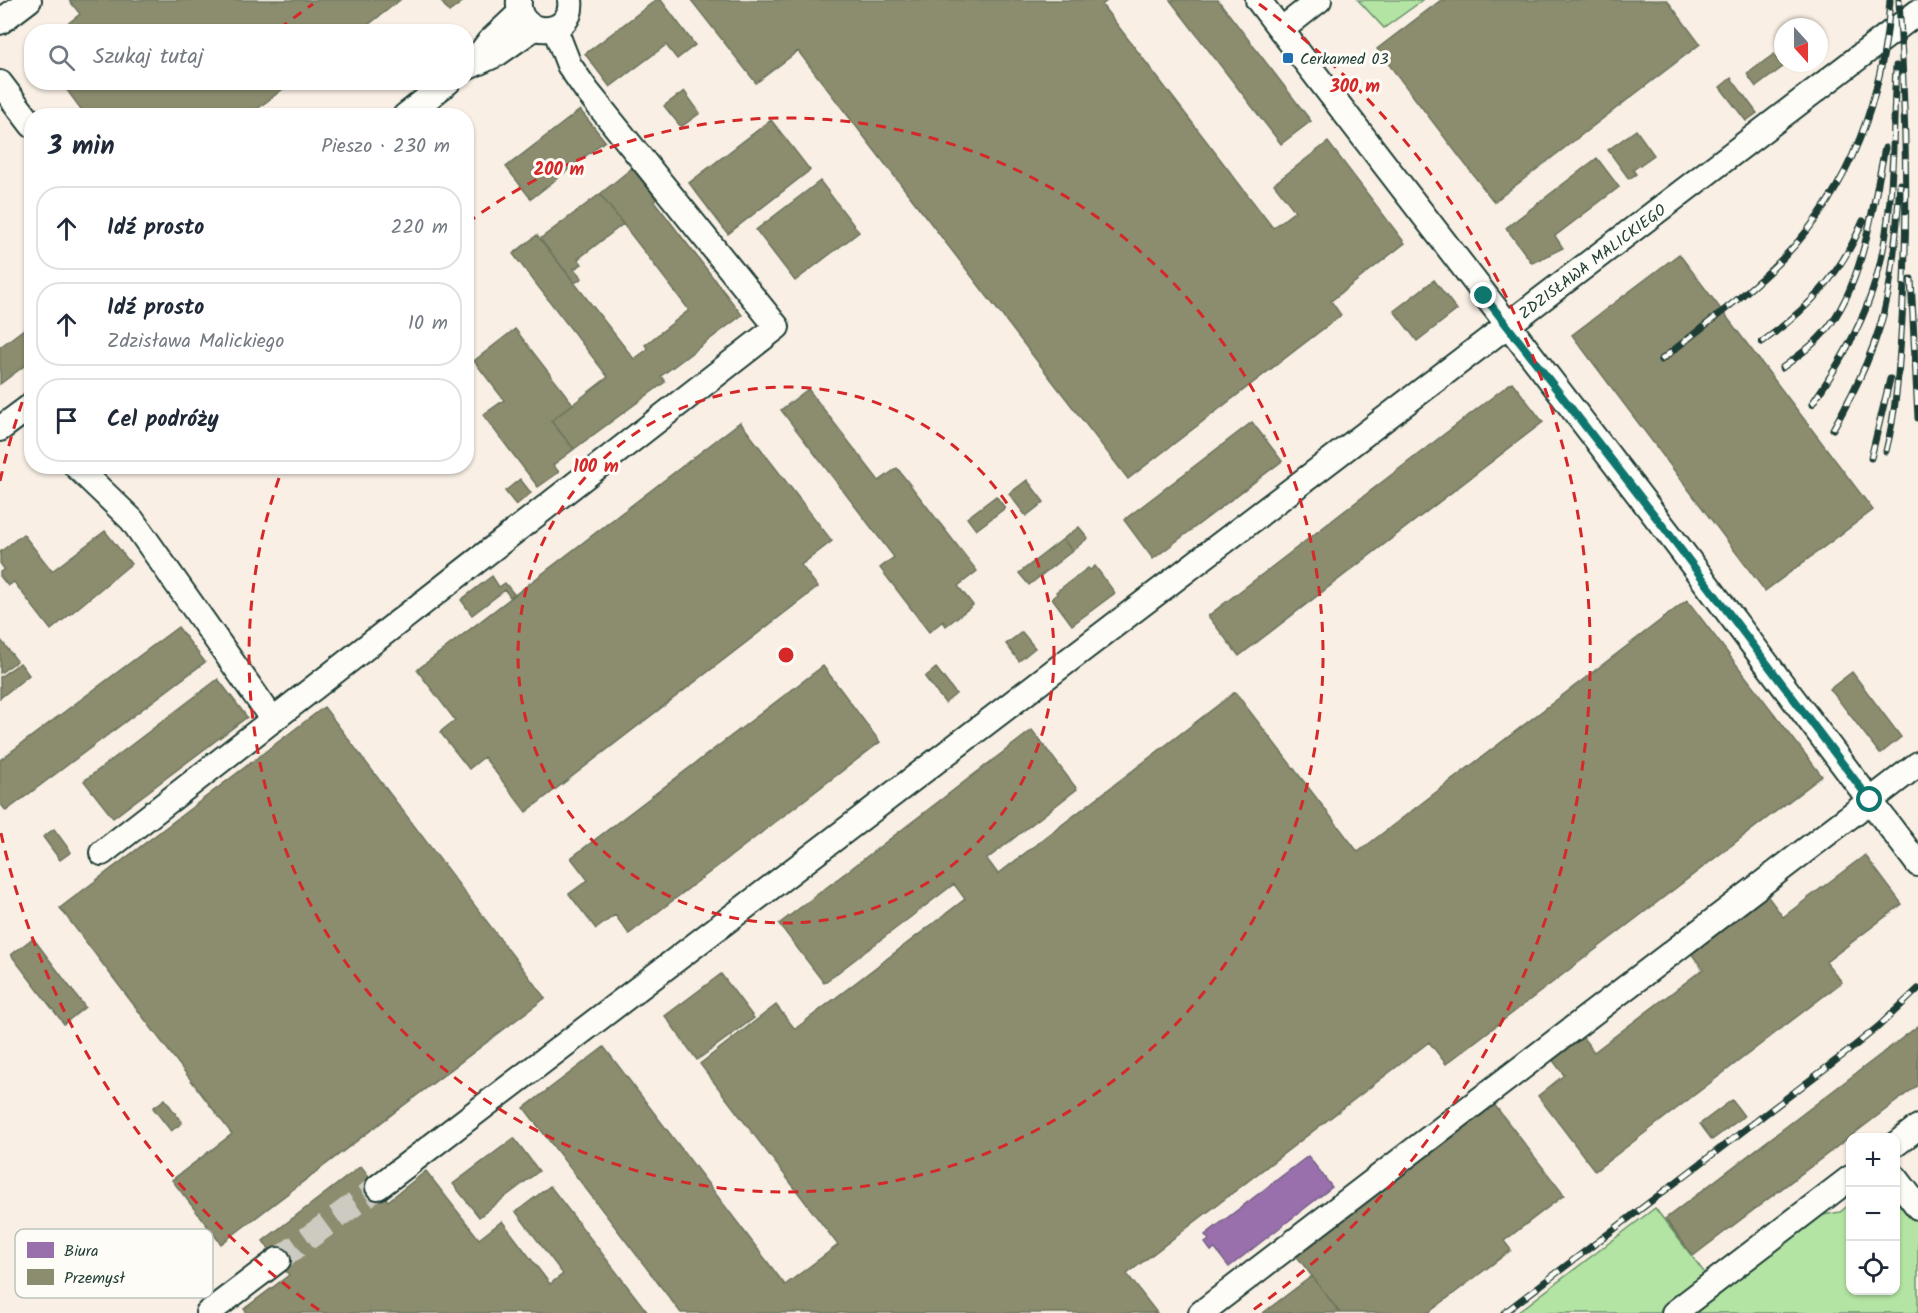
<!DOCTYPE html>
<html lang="pl">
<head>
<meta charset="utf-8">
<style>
  :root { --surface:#fff; --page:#f2f2f3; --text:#1f2937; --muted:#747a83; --line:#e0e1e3 }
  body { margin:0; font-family:Kalam,sans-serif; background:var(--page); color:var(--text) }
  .controls { position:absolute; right:18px; bottom:18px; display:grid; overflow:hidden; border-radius:12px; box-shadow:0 2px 4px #0004 }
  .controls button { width:54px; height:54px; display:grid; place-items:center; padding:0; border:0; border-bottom:2px solid var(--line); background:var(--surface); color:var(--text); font:30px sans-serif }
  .compass { position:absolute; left:1774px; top:18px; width:54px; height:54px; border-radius:50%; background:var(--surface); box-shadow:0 2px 4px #0004; rotate:159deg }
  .stop { position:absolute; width:18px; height:18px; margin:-14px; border:4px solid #0f766e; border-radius:50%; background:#fff }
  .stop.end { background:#0f766e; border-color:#fff; box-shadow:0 2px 6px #0008 }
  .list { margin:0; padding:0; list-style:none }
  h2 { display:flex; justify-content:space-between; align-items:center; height:78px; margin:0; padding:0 24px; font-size:26px }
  h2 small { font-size:20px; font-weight:400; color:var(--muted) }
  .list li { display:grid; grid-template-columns:39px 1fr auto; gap:18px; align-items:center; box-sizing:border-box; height:84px; margin:0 12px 12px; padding:0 12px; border:2px solid var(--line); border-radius:24px }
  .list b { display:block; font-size:22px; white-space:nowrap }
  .list p { margin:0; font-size:20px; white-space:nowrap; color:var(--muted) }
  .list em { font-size:20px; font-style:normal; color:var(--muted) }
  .icon { flex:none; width:33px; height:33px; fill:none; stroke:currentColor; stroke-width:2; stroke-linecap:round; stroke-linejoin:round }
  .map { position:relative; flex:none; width:1918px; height:1313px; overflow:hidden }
  .search { position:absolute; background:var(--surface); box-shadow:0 2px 4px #0004; left:24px; top:24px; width:450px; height:66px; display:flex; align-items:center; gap:15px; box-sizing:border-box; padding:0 21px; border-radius:24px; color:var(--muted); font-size:22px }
  .panel { position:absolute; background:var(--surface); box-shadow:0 2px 4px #0004; left:24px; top:108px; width:450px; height:366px; border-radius:24px }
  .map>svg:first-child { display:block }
  .green { fill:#b4e4a3; stroke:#6a906c; stroke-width:1.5 }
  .offices { fill:#9970ab; stroke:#746187; stroke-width:1.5 }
  .industry { fill:#8c8c6e; stroke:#6b745d; stroke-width:1.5 }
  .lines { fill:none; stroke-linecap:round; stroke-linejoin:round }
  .minor-tunnel { stroke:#cdcbc1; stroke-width:24; stroke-dasharray:24 12; stroke-linecap:butt }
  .minor-casing { stroke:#1f3d34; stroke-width:28 }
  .minor { stroke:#fdfcf7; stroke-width:24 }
  .rail-casing { stroke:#1f3d34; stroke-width:7 }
  .rail { stroke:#fdfcf7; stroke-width:4.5; stroke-dasharray:14; stroke-linecap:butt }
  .route { stroke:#0f766e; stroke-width:8 }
  .ring { fill:none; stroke:#d62828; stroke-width:3; stroke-dasharray:10 8 }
  .poi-dot { fill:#1f6fb2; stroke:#fdfcf7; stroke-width:2 }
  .labels { text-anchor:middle; stroke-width:6; stroke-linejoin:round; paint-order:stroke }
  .poi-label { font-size:16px; fill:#1f3d34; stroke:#fdfcf7; text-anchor:start }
  .street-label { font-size:16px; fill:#1f3d34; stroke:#fdfcf7 }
  .key { fill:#fdfcf7; stroke:#bac3bc; stroke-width:1.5 }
  .key-label { font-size:16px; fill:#1f3d34 }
  .centre { fill:#d62828; stroke:#fdfcf7; stroke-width:3 }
  .ring-label { font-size:18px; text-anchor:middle; font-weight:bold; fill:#d62828; stroke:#fdfcf7; stroke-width:6; stroke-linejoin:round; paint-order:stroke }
</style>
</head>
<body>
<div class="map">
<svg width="1918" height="1313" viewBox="0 0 1918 1313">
  <rect width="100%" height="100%" fill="#f9efe4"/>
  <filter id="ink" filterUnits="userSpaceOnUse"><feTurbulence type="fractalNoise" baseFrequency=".0167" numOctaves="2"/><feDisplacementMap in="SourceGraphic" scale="12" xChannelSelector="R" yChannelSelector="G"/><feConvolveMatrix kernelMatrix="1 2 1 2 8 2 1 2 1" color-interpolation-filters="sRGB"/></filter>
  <g filter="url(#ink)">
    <!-- green -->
    <path class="green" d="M1358,0H1423L1384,28Z
      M1896,1192L1918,1220V1313H1694L1823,1215L1840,1212L1850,1204V1290H1896Z
      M1655,1208L1707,1276L1658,1313H1517Z"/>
    <!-- offices -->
    <path class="offices" d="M1308,1156L1332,1187L1229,1267L1215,1249L1211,1251L1205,1243L1209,1240L1205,1235Z"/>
    <!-- industry -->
    <path class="industry" d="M69,0H400L359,32H57L80,14Z
      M440,0H465L449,12Z
      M656,0H661L695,45L677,59L666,45L610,87L585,54Z
      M691,0H1108L1102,5L1273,228L1295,211L1274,184L1328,142L1405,243L1331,301L1341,315L1128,479L798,51L756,83Z
      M1170,0H1218L1311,121L1281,144Z
      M1441,0H1667L1700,44L1494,202L1377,49Z
      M1774,54L1784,66L1756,87L1747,74Z
      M1731,78L1757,113L1746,121L1720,87Z
      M61,82H292L248,116H115L111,110L103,116H86Z
      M684,91L700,113L681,127L664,106Z
      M580,110L605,141L531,199L506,167Z
      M771,120L810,170L728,234L689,183Z
      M1636,130L1654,155L1633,170L1636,174L1629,179L1608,150Z
      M1597,158L1619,187L1555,236L1563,248L1532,263L1506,228Z
      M632,168L657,199L654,201L742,315L661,376L665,382L574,449L551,421L608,377L513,254L537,235L634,359L648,349L645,345L689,310L600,194Z
      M820,181L859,232L795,281L756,230Z
      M600,194L623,224L578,259L582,264L574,269L582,278L575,283L540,239Z
      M1679,254L1873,510L1765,591L1572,335Z
      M1434,280L1457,310L1417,341L1394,311Z
      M32,323V360L0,384V347Z
      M515,329L573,404L551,421L574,449L553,465L559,472L538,487L483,415L504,400L474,361Z
      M1512,382L1543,422L1239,656L1208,616Z
      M808,389L879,481L897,468L977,571L958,586L973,605L946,626L943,621L929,632L880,568L894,557L781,410Z
      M740,422L832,541L801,565L818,587L526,812L484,757L469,769L440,732L455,720L417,670Z
      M1252,422L1282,461L1153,559L1124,520Z
      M520,479L531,493L516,505L505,491Z
      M1027,480L1044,502L1026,516L1009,494Z
      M996,496L1005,508L976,530L967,518Z
      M1079,527L1088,538L1072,551L1063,539Z
      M105,531L131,564L51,630L14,582L8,586L0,576V572L4,569L0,563V552L23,534L52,571Z
      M1063,539L1072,551L1029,585L1019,573Z
      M1095,566L1115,593L1072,625L1052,598L1057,594L1056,592L1088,568L1090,570Z
      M492,576L499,587L505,583L514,594L510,597L505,590L472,615L461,600Z
      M1687,600L1822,776L1446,1064L1429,1042L1127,1274L1157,1313H681L524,1108L604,1047L785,1285L838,1245L700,1064L776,1005L795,1029L965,899L954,884L824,983L779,924L1032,730L1077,789L987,859L998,874L1235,692L1358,852Z
      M178,627L205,662L6,811L0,803V760Z
      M1022,632L1035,648L1019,661L1006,644Z
      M0,639L17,661L0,673Z
      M20,663L29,675L0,698V677Z
      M823,666L880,742L629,934L615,915L596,929L569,894L588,880L571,858Z
      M936,668L956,694L945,703L925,677Z
      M1852,672L1901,737L1880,754L1830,689Z
      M218,679L247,717L113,818L84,781Z
      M324,707L545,998L221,1244L172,1180L232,1134L60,908Z
      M54,829L71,852L60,860L43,837Z
      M1865,855L1902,904L1826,962L1842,982L1595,1171L1538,1096L1564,1075L1551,1058L1581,1035L1594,1052L1703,969L1690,952L1766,894L1783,917Z
      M33,938L85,1007L64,1024L11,955Z
      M721,974L754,1018L697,1060L665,1016Z
      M1918,1026V1085L1693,1256L1665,1219Z
      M165,1099L182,1123L171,1131L153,1108Z
      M1732,1100L1744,1116L1712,1140L1700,1124Z
      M1493,1103L1564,1195L1504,1241L1511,1250L1428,1313H1340L1295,1254Z
      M514,1138L539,1171L479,1217L453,1184Z
      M361,1166L388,1201L426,1171L479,1239L502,1221L550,1284L563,1274L516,1212L550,1186L648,1313H247L244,1309L289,1275L263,1241Z
      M1312,1276L1340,1313H1263Z"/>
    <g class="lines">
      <!-- minor-tunnel -->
      <path class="minor-tunnel" d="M278,1260L378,1187"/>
      <defs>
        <path id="minor" d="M519,0C515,39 575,39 570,0
          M1258,0L1669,534L1918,864
          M0,22L29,0
          M1281,30L1319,0
          M480,54L489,42L520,13
          M466,68L497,54L534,28
          M0,83L32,125
          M405,116L448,82
          M0,429L32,405
          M76,466L132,520L273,720
          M102,853L777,327L587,91L569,65L555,29
          M1896,1144L1918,1127
          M1896,1178L1918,1207
          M378,1187L1918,12
          M208,1313L278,1260
          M1201,1313L1918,764
          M1674,1313L1850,1178"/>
      </defs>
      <!-- minor casing -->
      <use href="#minor" class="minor-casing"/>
      <!-- minor -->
      <use href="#minor" class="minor"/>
      <defs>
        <path id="rail" d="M1911,279L1918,418
          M1762,342C1810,307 1839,277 1863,221
          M1661,360C1702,327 1747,295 1784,257C1851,188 1884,95 1890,0
          M1782,368C1794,359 1807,350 1818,339C1863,294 1872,208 1885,148
          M1812,404C1836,369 1858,333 1872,292C1896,221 1892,140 1896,66
          M1833,429C1857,387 1879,342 1888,294C1895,257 1897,220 1900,184
          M1886,451C1897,408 1899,364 1902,320C1909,212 1905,107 1899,0
          M1871,458L1890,379
          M1504,1313L1847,1052L1879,1026L1918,989"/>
      </defs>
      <!-- rail casing -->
      <use href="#rail" class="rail-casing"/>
      <!-- rail -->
      <use href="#rail" class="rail"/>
    </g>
  </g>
  <g class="lines" filter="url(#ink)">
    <!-- route -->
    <path class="route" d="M1484,296L1669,534L1870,800"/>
  </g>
  <!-- distance rings -->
  <g class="ring">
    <circle cx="786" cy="655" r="268"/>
    <path d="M467 223A537 537 0 1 1 283 467"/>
    <path d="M319 1310A805 805 0 0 1 0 829M0 481A805 805 0 0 1 30 380M279 29A805 805 0 0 1 313 4M1259 4A805 805 0 0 1 1253 1310"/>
  </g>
  <!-- markers -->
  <rect class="poi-dot" x="1282" y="52" width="12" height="12" rx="3"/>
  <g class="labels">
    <!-- poi labels -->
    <g class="poi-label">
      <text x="1300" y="64">Cerkamed 03</text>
    </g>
    <!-- street labels -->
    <g class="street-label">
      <text transform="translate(1592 261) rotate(-37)" y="6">ZDZISŁAWA MALICKIEGO</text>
    </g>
  </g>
  <!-- legend -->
  <rect x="15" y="1229" width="198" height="69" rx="9" class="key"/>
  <rect x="27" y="1242" width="27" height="16" fill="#9970ab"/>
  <rect x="27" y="1269" width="27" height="16" fill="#8c8c6e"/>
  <g class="key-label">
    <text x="64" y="1256">Biura</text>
    <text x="64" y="1283">Przemysł</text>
  </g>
  <circle cx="786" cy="655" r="9" class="centre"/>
  <g class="ring-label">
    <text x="1355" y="92">300 m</text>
    <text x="559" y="175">200 m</text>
    <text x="596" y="472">100 m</text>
  </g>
</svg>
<div class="controls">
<button>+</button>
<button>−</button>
<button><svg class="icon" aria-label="locate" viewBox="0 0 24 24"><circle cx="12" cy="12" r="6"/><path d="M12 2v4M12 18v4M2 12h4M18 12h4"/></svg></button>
</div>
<svg class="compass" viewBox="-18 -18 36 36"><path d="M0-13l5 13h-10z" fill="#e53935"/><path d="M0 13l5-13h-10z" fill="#747a83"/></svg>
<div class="stop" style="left:1870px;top:800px"></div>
<div class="stop end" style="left:1484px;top:296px"></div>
<div class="search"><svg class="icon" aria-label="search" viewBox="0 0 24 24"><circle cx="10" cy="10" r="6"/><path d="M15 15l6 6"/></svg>Szukaj tutaj</div>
<section class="panel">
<h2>3 min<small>Pieszo · 230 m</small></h2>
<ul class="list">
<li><svg class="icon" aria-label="ahead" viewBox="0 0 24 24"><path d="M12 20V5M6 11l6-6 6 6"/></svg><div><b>Idź prosto</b></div><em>220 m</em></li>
<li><svg class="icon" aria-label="ahead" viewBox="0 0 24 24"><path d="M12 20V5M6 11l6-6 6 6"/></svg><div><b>Idź prosto</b><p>Zdzisława Malickiego</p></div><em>10 m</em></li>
<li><svg class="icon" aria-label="arrive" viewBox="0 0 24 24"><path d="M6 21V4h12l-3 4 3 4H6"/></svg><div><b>Cel podróży</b></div></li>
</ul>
</section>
</div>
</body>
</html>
